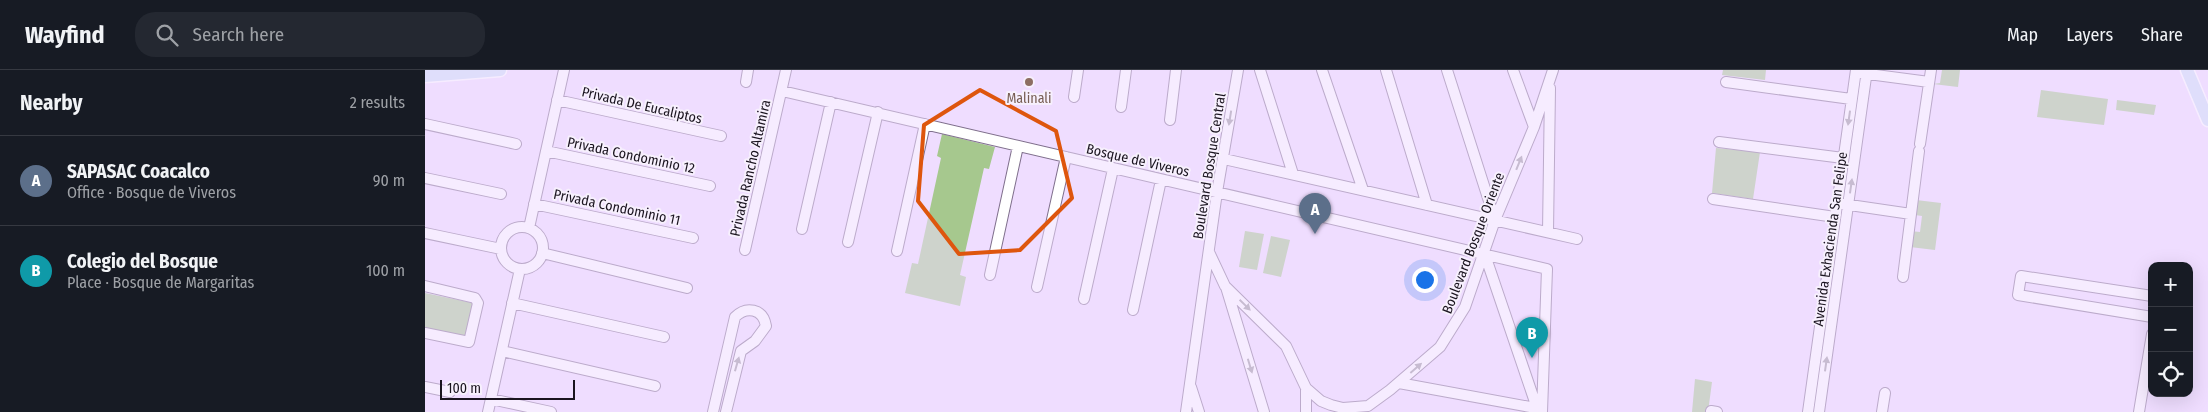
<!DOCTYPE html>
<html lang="en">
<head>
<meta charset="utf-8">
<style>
  :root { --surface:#171b24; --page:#242831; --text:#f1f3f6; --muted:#9ea1a6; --line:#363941; --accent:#d18f90 }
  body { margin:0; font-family:"Fira Sans Condensed",sans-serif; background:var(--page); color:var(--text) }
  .controls { position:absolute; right:15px; bottom:15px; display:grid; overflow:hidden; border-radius:10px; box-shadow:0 5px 20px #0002 }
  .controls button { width:45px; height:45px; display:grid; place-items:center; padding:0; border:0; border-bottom:1px solid var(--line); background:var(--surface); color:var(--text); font:25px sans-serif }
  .scale { position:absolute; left:15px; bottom:12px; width:135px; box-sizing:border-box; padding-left:5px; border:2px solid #1a141f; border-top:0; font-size:14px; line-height:18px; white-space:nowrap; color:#1a141f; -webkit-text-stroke:4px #f7f0fd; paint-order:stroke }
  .you { position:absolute; left:999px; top:209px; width:18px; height:18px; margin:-12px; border:4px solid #fff; border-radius:50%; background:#1a73e8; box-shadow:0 0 0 8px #1a73e833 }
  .badge { display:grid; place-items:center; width:32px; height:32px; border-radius:50%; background:var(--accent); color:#fff; font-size:16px; font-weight:700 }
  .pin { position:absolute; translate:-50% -41px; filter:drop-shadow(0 1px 2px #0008) }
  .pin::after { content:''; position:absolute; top:26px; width:18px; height:15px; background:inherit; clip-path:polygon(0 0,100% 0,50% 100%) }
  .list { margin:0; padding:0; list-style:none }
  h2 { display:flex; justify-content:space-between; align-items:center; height:65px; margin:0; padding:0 20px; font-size:21px }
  h2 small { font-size:16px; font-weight:400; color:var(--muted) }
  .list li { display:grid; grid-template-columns:32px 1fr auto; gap:15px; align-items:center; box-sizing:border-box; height:90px; padding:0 20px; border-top:1px solid var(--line) }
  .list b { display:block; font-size:19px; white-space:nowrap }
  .list p { margin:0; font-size:16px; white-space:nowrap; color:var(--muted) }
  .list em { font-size:16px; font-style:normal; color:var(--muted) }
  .icon { flex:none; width:28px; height:28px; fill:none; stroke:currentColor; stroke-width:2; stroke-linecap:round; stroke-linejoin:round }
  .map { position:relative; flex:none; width:1783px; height:342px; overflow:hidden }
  header { display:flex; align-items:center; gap:30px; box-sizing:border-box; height:70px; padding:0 25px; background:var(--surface); border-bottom:1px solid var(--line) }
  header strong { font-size:24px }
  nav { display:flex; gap:28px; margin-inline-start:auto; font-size:18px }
  .search { width:350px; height:45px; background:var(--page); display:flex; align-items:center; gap:12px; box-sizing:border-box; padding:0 18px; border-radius:20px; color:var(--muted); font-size:19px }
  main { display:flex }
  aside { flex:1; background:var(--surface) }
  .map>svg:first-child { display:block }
  .green { fill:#a6c88e }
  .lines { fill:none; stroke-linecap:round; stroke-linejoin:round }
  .minor-casing { stroke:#7f6f8c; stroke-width:12 }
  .major-casing { stroke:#fff; stroke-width:15 }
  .minor { stroke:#fff; stroke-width:10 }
  .major { stroke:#ccdff7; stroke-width:12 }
  .oneway { fill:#98959a }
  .marked { fill:none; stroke:#de560d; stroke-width:4; stroke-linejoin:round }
  .education-dot { fill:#8d6e63; stroke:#f7f0fd; stroke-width:2 }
  .labels { text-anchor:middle; stroke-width:4; stroke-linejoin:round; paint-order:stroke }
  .education-label { font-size:14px; fill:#785e54; stroke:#f7f0fd }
  .street-label { font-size:14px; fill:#1a141f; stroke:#f7f0fd }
</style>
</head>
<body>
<header>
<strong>Wayfind</strong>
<div class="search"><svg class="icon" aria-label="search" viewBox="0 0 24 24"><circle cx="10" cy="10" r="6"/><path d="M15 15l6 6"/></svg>Search here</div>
<nav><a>Map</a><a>Layers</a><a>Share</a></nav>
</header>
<main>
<aside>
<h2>Nearby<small>2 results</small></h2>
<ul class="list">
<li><span class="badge" style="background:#5c6f8a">A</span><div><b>SAPASAC Coacalco</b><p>Office · Bosque de Viveros</p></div><em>90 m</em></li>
<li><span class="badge" style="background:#0f9aa8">B</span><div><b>Colegio del Bosque</b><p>Place · Bosque de Margaritas</p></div><em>100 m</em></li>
</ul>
</aside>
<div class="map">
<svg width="1783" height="342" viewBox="0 0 1783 342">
  <rect width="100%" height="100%" fill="#efddff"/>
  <!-- green -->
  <path class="green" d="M1298,0H1341L1340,10L1297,5Z
    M1517,0H1535L1533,17L1508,14L1515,13Z
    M1616,20L1683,29L1679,55L1612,47Z
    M1692,30L1731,35L1729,45L1691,40Z
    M517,64L570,77L564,99L559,98L535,205L541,207L535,236L480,223L487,193L493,194L516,88L512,86Z
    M1291,78L1335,82L1328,129L1287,123Z
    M1491,130L1516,133L1510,180L1485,177V161L1495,162L1497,146L1490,145Z
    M820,161L839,164L832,200L814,197Z
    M846,166L865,170L856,207L838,203Z
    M0,223L48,233L40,267L0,259Z
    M1270,309L1287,312L1283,342H1267Z"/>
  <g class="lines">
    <defs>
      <path id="minor" d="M835,0L868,104
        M897,0L938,120
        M961,0L1002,135
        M1022,0L1070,150
        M1088,0L1109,57
        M1436,3L1504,12
        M321,12L323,0
        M1301,12L1426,29
        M357,21L1122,199L1117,342
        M649,27L653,0
        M132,30L296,66
        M696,37L701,0
        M745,50L751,0
        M0,54L91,74
        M1294,72L1418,88
        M1495,74L1506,0
        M121,81L285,116
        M799,89L1152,169
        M0,108L76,124
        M1288,129L1410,147
        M109,134L268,168
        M1418,134L1486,144
        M76 178a21 21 0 1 1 42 0a21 21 0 1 1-42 0Z
        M104,158L139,0
        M377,159L406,32
        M1123,162L1125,18
        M0,163L76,179
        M423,172L453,42
        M320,180L361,0
        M472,181L500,54
        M784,182L800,216L861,276L881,318V342
        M117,183L262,218
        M1060,185L1112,338
        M565,205L593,76
        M1478,207L1494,81
        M0,216L50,228L53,233L44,272L0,263
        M612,217L641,87
        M801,217L839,342
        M1727,226L1596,206L1593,225L1727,247
        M659,229L688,99
        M87,233L239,267
        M708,240L736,110
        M77,281L230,316
        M974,313L1116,339
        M0,317L25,322
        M766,317L774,342
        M881,318L896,331L906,335L918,338L943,336L965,320L1015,277L1040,237L1070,150L1109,57L1128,0
        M66,329L126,342
        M1286,341L1292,342
        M63,342L95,199
        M288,342L310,247C321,236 338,238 341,256L330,271L316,281L301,342
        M761,342L792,122L813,0
        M1383,342L1431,0
        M1394,342L1442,0
        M1457,342L1460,323
        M1714,342L1727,264"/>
      <path id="major" d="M1762,0L1783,50
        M0,6L75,0"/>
    </defs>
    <!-- minor casing -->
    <use href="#minor" class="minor-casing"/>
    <!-- major casing -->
    <use href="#major" class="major-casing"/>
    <!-- minor -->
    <use href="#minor" class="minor"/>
    <!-- major -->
    <use href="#major" class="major"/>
  </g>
  <!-- one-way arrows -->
  <defs><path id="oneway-solid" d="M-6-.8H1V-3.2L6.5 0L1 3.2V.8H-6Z" transform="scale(1.25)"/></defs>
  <g class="oneway">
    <use href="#oneway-solid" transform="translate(805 48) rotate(99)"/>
    <use href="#oneway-solid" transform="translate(1424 48) rotate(98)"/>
    <use href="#oneway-solid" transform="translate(1094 93) rotate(-68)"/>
    <use href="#oneway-solid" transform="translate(1426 116) rotate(-82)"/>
    <use href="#oneway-solid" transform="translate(820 235) rotate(44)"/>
    <use href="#oneway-solid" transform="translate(312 294) rotate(-74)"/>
    <use href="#oneway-solid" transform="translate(1401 294) rotate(-82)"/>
    <use href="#oneway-solid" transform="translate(825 296) rotate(73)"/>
    <use href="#oneway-solid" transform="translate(991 298) rotate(-41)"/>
  </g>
  <!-- marked area -->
  <path d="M0 0H1783V342H0ZM555,20L631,61L647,128L595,180L534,184L493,131L499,55Z" fill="#efddff" fill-opacity=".55" fill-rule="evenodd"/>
  <path class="marked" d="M555,20L631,61L647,128L595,180L534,184L493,131L499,55Z"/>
  <!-- markers -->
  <circle class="education-dot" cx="604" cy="12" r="5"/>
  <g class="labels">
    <!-- education labels -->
    <g class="education-label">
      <text x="604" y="33">Malinali</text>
    </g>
    <!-- street labels -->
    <g class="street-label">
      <text transform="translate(217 35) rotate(13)" y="5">Privada De Eucaliptos</text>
      <text transform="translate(206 85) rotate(12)" y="5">Privada Condominio 12</text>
      <text transform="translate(713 90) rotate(13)" y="5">Bosque de Viveros</text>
      <text transform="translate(784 96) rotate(-81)" y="5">Boulevard Bosque Central</text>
      <text transform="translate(325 98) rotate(-77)" y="5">Privada Rancho Altamira</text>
      <text transform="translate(192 137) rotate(12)" y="5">Privada Condominio 11</text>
      <text transform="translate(1405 169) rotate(-82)" y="5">Avenida Exhacienda San Felipe</text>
      <text transform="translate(1048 173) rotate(-69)" y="5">Boulevard Bosque Oriente</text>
    </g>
  </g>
</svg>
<div class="controls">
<button>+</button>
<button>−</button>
<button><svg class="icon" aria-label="locate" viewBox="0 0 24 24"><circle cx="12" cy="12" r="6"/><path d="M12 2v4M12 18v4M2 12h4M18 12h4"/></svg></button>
</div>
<div class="scale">100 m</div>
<div class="you"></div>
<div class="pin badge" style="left:890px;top:164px;background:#5c6f8a">A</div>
<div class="pin badge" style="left:1107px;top:288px;background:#0f9aa8">B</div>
</div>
</main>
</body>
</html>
